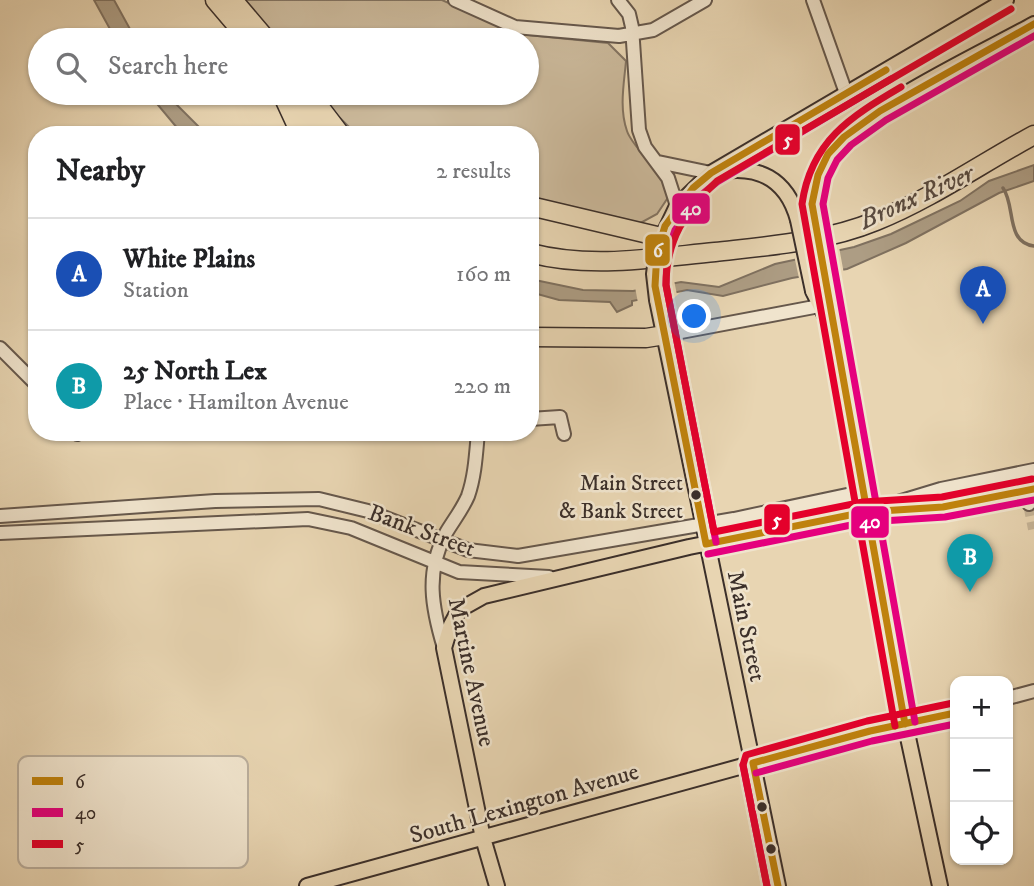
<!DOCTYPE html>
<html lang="en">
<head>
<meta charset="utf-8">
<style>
  :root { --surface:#fff; --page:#f2f2f2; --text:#202124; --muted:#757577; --line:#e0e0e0; --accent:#b45309 }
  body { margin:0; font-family:"IM FELL DW Pica",serif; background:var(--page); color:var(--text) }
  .controls { position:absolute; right:21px; bottom:21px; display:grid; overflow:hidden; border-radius:14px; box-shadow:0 2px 5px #0004 }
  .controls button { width:63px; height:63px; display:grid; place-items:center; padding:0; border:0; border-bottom:2px solid var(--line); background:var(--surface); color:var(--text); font:35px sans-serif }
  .you { position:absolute; left:695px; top:317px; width:24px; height:24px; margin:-18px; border:5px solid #fff; border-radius:50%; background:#1a73e8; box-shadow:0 0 0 10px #1a73e833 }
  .badge { display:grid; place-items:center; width:46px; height:46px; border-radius:50%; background:var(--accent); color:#fff; font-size:23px; font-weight:700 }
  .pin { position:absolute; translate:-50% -58px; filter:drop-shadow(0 2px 4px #0008) }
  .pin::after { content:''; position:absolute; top:37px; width:24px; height:21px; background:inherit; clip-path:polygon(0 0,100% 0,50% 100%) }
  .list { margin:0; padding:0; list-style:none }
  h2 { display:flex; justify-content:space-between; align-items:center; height:91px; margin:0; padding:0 28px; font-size:30px }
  h2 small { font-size:23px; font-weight:400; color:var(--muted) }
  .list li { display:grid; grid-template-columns:46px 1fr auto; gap:21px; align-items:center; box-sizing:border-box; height:112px; padding:0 28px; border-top:2px solid var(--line) }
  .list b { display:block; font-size:26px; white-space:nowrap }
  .list p { margin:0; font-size:23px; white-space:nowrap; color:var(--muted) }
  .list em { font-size:23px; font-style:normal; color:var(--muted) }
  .icon { flex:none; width:38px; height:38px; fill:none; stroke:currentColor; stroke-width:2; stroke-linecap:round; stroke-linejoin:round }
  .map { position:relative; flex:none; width:1034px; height:886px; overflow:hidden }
  .search { position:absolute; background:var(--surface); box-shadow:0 2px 5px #0004; left:28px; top:28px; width:511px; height:77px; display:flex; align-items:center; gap:18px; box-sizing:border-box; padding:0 24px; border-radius:38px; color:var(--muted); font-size:26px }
  .panel { position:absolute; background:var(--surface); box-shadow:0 2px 5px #0004; left:28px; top:126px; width:511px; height:315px; border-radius:28px }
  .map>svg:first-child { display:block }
  .green { fill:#cbb99b; stroke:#837462; stroke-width:2 }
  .water { fill:#ad9d84; stroke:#7f7160; stroke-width:2 }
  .pier { fill:#e8d5b2 }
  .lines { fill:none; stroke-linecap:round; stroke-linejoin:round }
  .stream { stroke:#7f7160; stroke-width:3.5 }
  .minor-tunnel { stroke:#c5b497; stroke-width:12; stroke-dasharray:12 6; stroke-linecap:butt }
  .minor-casing { stroke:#66584c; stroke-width:16 }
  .major-casing { stroke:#3b2f2a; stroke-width:18 }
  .highway-casing { stroke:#3b2f2a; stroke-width:21 }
  .minor { stroke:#f0e4cd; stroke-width:12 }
  .major { stroke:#e8d5b2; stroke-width:14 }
  .highway { stroke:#e8d5b2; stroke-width:18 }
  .major-bridge-casing { stroke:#3b2f2a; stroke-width:18; stroke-linecap:butt }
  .major-bridge { stroke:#e8d5b2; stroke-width:14 }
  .bus-1-casing { stroke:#f0e4cd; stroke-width:12 }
  .bus-2-casing { stroke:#f0e4cd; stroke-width:12 }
  .bus-3-casing { stroke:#f0e4cd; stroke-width:12 }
  .bus-1 { stroke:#bf820d; stroke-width:7 }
  .bus-2 { stroke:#e5007d; stroke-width:7 }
  .bus-3 { stroke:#e4002b; stroke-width:7 }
  .bus-dot { fill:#3b2f2a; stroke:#f0e4cd; stroke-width:2.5 }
  .labels { text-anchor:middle; stroke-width:5; stroke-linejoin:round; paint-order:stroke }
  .bus-label { font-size:22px; fill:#3b2f2a; stroke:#f0e4cd; text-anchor:end }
  .street-label { font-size:24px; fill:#3b2f2a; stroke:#f0e4cd }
  .water-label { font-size:26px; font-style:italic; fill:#584a40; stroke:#f0e4cd }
  .key { fill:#f0e4cd; stroke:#baae9c; stroke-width:2 }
  .key-label { font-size:19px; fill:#3b2f2a }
  .line-badge { stroke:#f0e4cd; stroke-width:2.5 }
  .badge-label { font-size:19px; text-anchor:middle; font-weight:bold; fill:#fff }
</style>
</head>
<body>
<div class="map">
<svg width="1034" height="886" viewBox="0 0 1034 886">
  <rect width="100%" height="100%" fill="#e8d5b2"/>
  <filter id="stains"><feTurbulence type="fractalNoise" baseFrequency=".00286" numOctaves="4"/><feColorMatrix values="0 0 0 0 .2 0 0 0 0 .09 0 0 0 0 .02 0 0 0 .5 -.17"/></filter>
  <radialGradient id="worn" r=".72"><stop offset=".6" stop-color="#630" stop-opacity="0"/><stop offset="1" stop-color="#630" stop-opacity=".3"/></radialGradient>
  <!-- green -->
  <path class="green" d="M240,0H442L518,34L608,43L626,61C624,84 619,108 627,131C634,152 673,178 667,199L657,214L635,226L530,201V135H357L315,93H527V40H274Z"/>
  <!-- water -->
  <path class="water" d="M94,0H114L136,40H116Z
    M148,93H165L207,135H183Z
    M1034,165V181L999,193L906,243L847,269L792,278L723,296L687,290L632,301V305L617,312L610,302L559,300L530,292V279L583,290L633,291L681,282L719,287L775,264L854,247L891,234L960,201L989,181Z"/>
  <!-- pier -->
  <path class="pier" d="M839,247L844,274L800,283L794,255Z
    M674,280L677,295L638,303L635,287Z"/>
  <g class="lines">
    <!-- stream -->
    <path class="stream" d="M1003,188C1016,206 1005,242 1034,246"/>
    <!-- minor-tunnel -->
    <path class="minor-tunnel" d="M1029,504L1034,529"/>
    <defs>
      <path id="minor" d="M455,0L515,27L619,36L653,30L705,0
        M618,0L629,14L632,27L639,130L645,147L668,178L677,206
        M813,0L846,93
        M658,162L711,173
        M665,335L830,304
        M0,348L37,385
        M530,419L560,417L564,434
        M76,432L77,434
        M1024,483L1029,504
        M886,511L943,507L1026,491
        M865,512L941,489L1034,470
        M0,516L215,501L319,499L368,511L468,550L518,556L734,519L861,492
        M0,533L308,519L351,528L459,572L549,577
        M444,648C432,608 425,572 446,533C453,521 462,510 468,496C475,476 476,454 478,432
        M1008,698L1034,691
        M905,724L955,713"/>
      <path id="major" d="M717,172C758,164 787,179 798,220
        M814,217C811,194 816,170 831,151C865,107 982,53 1034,24
        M659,244L677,206L711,173L1006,0
        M828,287L833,331L898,691L940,886
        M813,291L828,321
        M657,300L778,886
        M307,886L870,731L905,724
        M497,886L483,838L444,648L451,625L459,610L484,596L689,547L865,512"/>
      <path id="highway" d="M215,0L249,40
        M233,0L267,40
        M291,93L326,135
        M309,93L341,135
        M283,96L301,135
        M530,206L661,237
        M530,253C591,269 653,258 715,252C768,246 825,242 876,221C931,199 982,163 1034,135
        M530,337L646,338L665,335"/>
    </defs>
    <!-- minor casing -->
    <use href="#minor" class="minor-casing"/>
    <!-- major casing -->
    <use href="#major" class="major-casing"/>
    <!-- highway casing -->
    <use href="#highway" class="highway-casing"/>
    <!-- minor -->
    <use href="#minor" class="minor"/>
    <!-- major -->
    <use href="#major" class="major"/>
    <!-- highway -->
    <use href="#highway" class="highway"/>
    <defs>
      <path id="major-bridge" d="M814,217L828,287
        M798,220L813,291
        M657,252L654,274L657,300"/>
    </defs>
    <!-- major-bridge casing -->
    <use href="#major-bridge" class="major-bridge-casing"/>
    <!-- major-bridge -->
    <use href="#major-bridge" class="major-bridge"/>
    <defs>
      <path id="bus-1" d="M706,544L655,286L657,252L665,226L693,188L711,173L886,70
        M706,544L865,512L943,507L1034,489
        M905,724L812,204L818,175L828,154L844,137L880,111L1034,24
        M753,763L870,731L955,713
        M753,763L778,886"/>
      <path id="bus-2" d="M716,542L666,285L667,254L675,230L700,196L717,182L891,79
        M708,554L866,522L945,517L1034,500
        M915,722L823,204L828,178L837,160L851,145L886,120L1034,36
        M743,765L767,886
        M756,773L872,741L955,724"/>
      <path id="bus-3" d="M1011,9L717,181C685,211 666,241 666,285L714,532L863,502L942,497L1032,479
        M895,726L802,204C811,141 850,117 901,87
        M767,886L743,765L746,755L867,721L953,703"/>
    </defs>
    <!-- bus-1 casing -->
    <use href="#bus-1" class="bus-1-casing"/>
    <!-- bus-2 casing -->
    <use href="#bus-2" class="bus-2-casing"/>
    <!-- bus-3 casing -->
    <use href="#bus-3" class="bus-3-casing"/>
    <!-- bus-1 -->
    <use href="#bus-1" class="bus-1"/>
    <!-- bus-2 -->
    <use href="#bus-2" class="bus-2"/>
    <!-- bus-3 -->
    <use href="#bus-3" class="bus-3"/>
  </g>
  <!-- markers -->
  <g class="bus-dot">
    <circle cx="696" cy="495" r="6"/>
    <circle cx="762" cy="807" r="6"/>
    <circle cx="771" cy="849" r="6"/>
  </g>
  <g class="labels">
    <!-- bus labels -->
    <g class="bus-label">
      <text x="683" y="490">Main Street<tspan x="683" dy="28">&amp; Bank Street</tspan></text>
    </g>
    <!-- street labels -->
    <g class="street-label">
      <text transform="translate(422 530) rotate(20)" y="8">Bank Street</text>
      <text transform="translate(747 626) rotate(78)" y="8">Main Street</text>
      <text transform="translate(472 672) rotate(78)" y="8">Martine Avenue</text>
      <text transform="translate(524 803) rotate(-16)" y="8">South Lexington Avenue</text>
    </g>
    <!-- water labels -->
    <g class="water-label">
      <text transform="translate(916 196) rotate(-24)" y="9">Bronx River</text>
    </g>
  </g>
  <!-- legend -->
  <rect x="18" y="756" width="230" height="112" rx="10" class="key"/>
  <rect x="32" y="777" width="31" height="8" fill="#bf820d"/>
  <rect x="32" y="808" width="31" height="9" fill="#e5007d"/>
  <rect x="32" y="840" width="31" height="8" fill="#e4002b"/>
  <g class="key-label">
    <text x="75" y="788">6</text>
    <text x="75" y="819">40</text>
    <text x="75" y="851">5</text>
  </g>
  <g class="line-badge">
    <rect x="774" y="123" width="27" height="33" rx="7" fill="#e4002b"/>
    <rect x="671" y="192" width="40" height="33" rx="7" fill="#e5007d"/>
    <rect x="644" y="233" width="27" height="34" rx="7" fill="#bf820d"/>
    <rect x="763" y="503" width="28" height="33" rx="7" fill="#e4002b"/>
    <rect x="850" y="505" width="40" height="34" rx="7" fill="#e5007d"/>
  </g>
  <g class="badge-label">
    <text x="788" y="146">5</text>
    <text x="691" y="215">40</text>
    <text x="658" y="257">6</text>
    <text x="777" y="526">5</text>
    <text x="870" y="528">40</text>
  </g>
  <rect width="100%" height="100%" filter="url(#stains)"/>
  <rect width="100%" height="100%" fill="url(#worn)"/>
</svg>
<div class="controls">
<button>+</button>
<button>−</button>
<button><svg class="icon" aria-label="locate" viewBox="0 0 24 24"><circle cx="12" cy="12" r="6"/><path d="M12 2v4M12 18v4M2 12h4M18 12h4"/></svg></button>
</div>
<div class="you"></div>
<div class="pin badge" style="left:983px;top:324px;background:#1a4fb4">A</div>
<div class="pin badge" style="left:970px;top:592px;background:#0f9aa8">B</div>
<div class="search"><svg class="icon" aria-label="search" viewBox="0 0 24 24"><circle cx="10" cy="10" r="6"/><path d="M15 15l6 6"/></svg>Search here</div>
<section class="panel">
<h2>Nearby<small>2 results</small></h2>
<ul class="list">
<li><span class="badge" style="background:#1a4fb4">A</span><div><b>White Plains</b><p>Station</p></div><em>160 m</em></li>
<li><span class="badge" style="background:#0f9aa8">B</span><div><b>25 North Lex</b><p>Place · Hamilton Avenue</p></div><em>220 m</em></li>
</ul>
</section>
</div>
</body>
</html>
